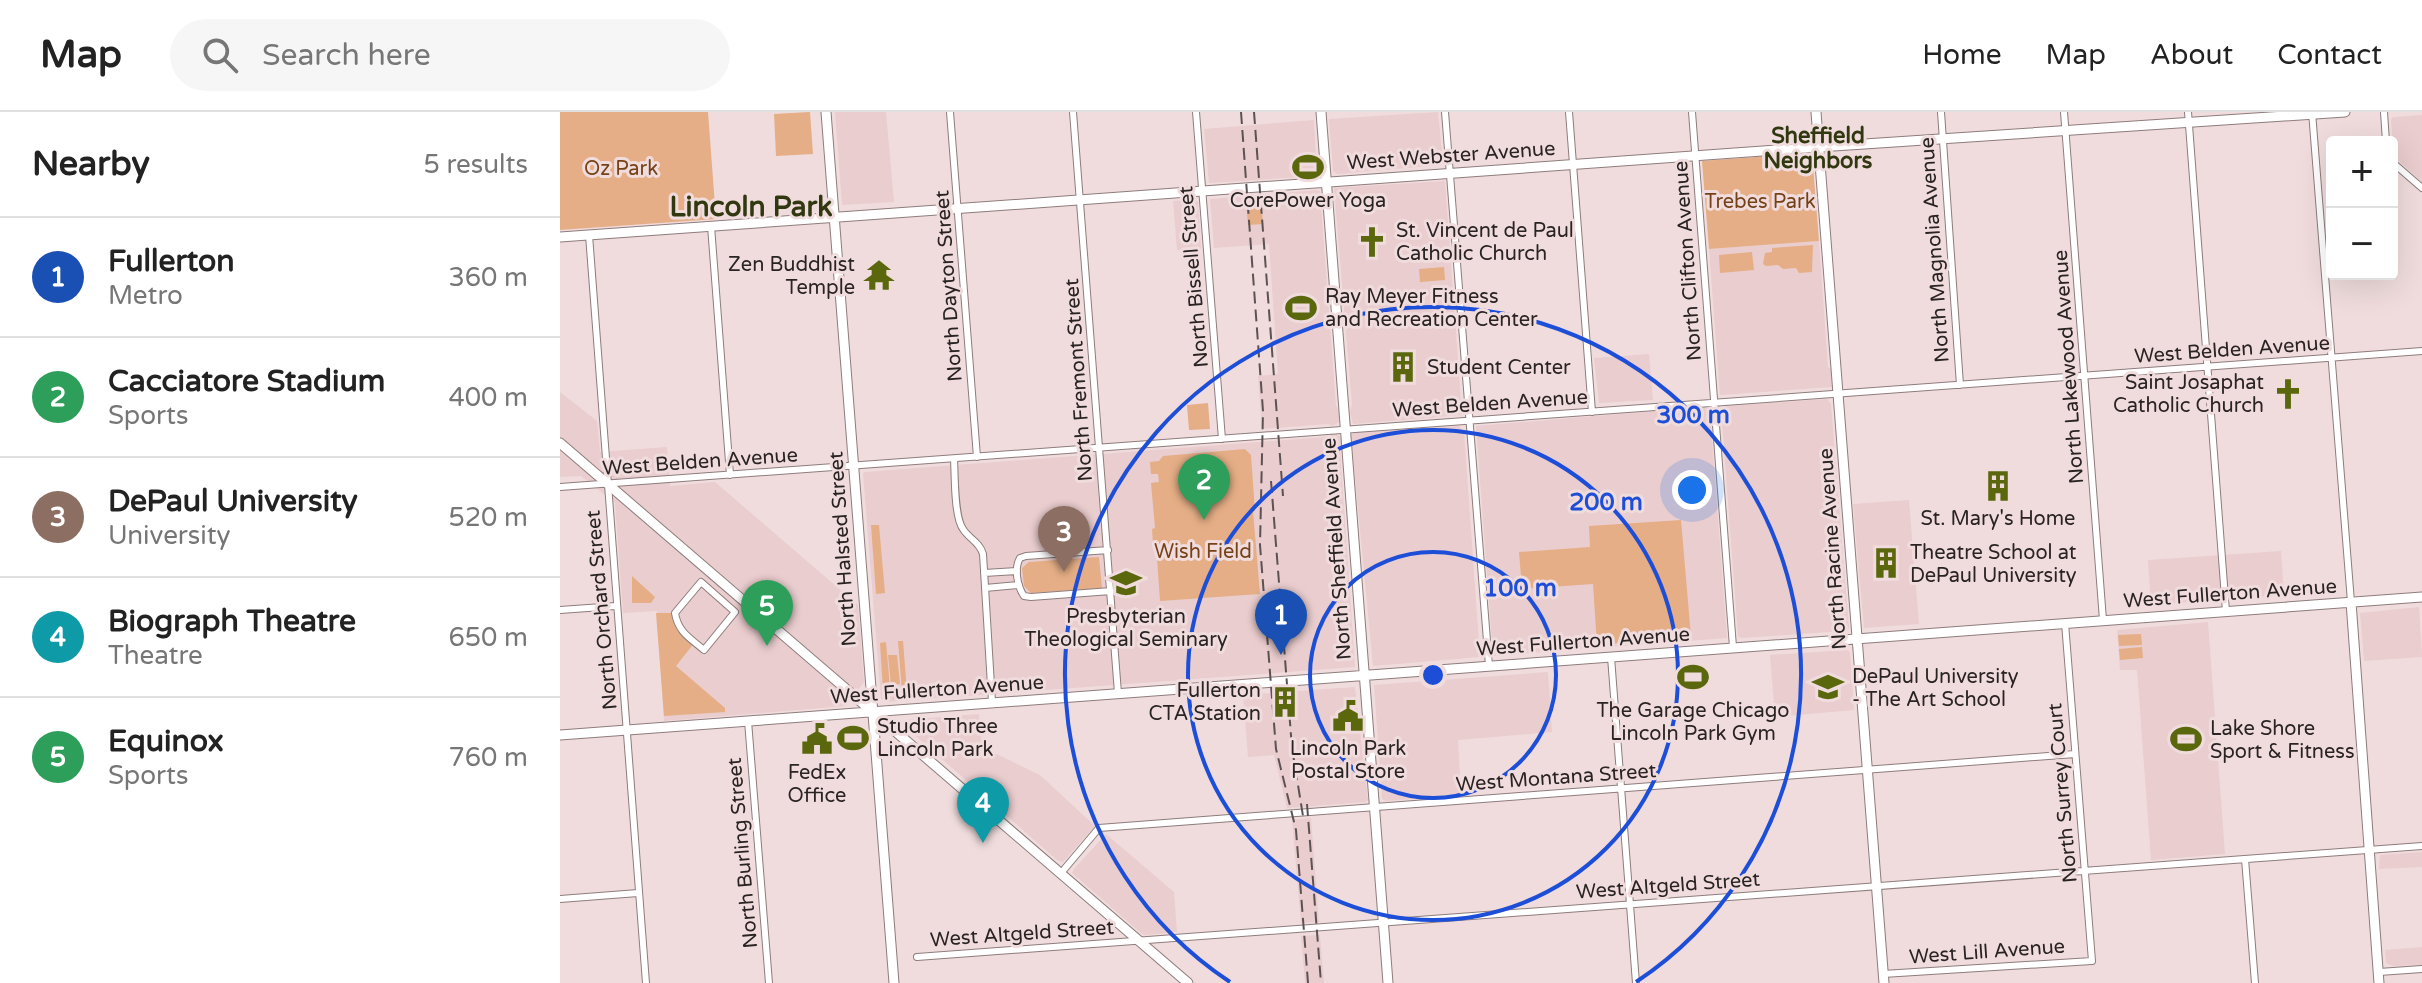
<!DOCTYPE html>
<html lang="en">
<head>
<meta charset="utf-8">
<style>
  :root { --surface:#fff; --page:#f6f6f6; --text:#222; --muted:#767676; --line:#e0e0e0; --accent:#0b8043 }
  body { margin:0; font-family:"Varela Round",sans-serif; background:var(--page); color:var(--text) }
  .controls { position:absolute; right:24px; top:24px; display:grid; overflow:hidden; border-radius:8px; box-shadow:0 8px 32px #0002 }
  .controls button { width:72px; height:72px; display:grid; place-items:center; padding:0; border:0; border-bottom:2px solid var(--line); background:var(--surface); color:var(--text); font:40px sans-serif }
  .you { position:absolute; left:1132px; top:378px; width:28px; height:28px; margin:-20px; border:6px solid #fff; border-radius:50%; background:#1a73e8; box-shadow:0 0 0 12px #1a73e833 }
  .badge { display:grid; place-items:center; width:52px; height:52px; border-radius:50%; background:var(--accent); color:#fff; font-size:26px; font-weight:700 }
  .pin { position:absolute; translate:-50% -66px; filter:drop-shadow(0 2px 4px #0008) }
  .pin::after { content:''; position:absolute; top:42px; width:28px; height:24px; background:inherit; clip-path:polygon(0 0,100% 0,50% 100%) }
  .list { margin:0; padding:0; list-style:none }
  h2 { display:flex; justify-content:space-between; align-items:center; height:104px; margin:0; padding:0 32px; font-size:34px }
  h2 small { font-size:26px; font-weight:400; color:var(--muted) }
  .list li { display:grid; grid-template-columns:52px 1fr auto; gap:24px; align-items:center; box-sizing:border-box; height:120px; padding:0 32px; border-top:2px solid var(--line) }
  .list b { display:block; font-size:30px; white-space:nowrap }
  .list p { margin:0; font-size:26px; white-space:nowrap; color:var(--muted) }
  .list em { font-size:26px; font-style:normal; color:var(--muted) }
  .icon { flex:none; width:44px; height:44px; fill:none; stroke:currentColor; stroke-width:2; stroke-linecap:round; stroke-linejoin:round }
  .map { position:relative; flex:none; width:1862px; height:871px; overflow:hidden }
  header { display:flex; align-items:center; gap:48px; box-sizing:border-box; height:112px; padding:0 40px; background:var(--surface); border-bottom:2px solid var(--line) }
  header strong { font-size:38px }
  nav { display:flex; gap:44px; margin-inline-start:auto; font-size:28px }
  .search { width:560px; height:72px; background:var(--page); display:flex; align-items:center; gap:20px; box-sizing:border-box; padding:0 28px; border-radius:44px; color:var(--muted); font-size:30px }
  main { display:flex }
  aside { flex:1; background:var(--surface) }
  .map>svg:first-child { display:block }
  .built { fill:#eacdce }
  .green { fill:#e5ae86 }
  .lines { fill:none; stroke-linecap:round; stroke-linejoin:round }
  .street-casing { stroke:#8e7c7c; stroke-width:8 }
  .secondary-casing { stroke:#8e7c7c; stroke-width:11 }
  .street { stroke:#fff; stroke-width:6 }
  .secondary { stroke:#fff; stroke-width:9 }
  .rail { stroke:#5d5253; stroke-width:2; stroke-dasharray:12 6; stroke-linecap:butt }
  .ring { fill:none; stroke:#1d4ed8; stroke-width:4 }
  .labels { text-anchor:middle; stroke-width:6; stroke-linejoin:round; paint-order:stroke }
  .street-label { font-size:20px; fill:#2a2323; stroke:#f0dcdd }
  .park-label { font-size:20px; fill:#754218; stroke:#f0dcdd }
  .poi-label { font-size:20px; fill:#2a2323; stroke:#f0dcdd; text-anchor:start }
  .neighbourhood-label { font-size:22px; font-weight:bold; fill:#313810; stroke:#f0dcdd }
  .district-label { font-size:28px; font-weight:bold; fill:#313810; stroke:#f0dcdd }
  .centre { fill:#1d4ed8; stroke:#f0dcdd; stroke-width:4 }
  .ring-label { font-size:24px; text-anchor:middle; font-weight:bold; fill:#1d4ed8; stroke:#f0dcdd; stroke-width:6; stroke-linejoin:round; paint-order:stroke }
</style>
</head>
<body>
<header>
<strong>Map</strong>
<div class="search"><svg class="icon" aria-label="search" viewBox="0 0 24 24"><circle cx="10" cy="10" r="6"/><path d="M15 15l6 6"/></svg>Search here</div>
<nav><a>Home</a><a>Map</a><a>About</a><a>Contact</a></nav>
</header>
<main>
<aside>
<h2>Nearby<small>5 results</small></h2>
<ul class="list">
<li><span class="badge" style="background:#1a4fb4">1</span><div><b>Fullerton</b><p>Metro</p></div><em>360 m</em></li>
<li><span class="badge" style="background:#2e9e5b">2</span><div><b>Cacciatore Stadium</b><p>Sports</p></div><em>400 m</em></li>
<li><span class="badge" style="background:#8d6e63">3</span><div><b>DePaul University</b><p>University</p></div><em>520 m</em></li>
<li><span class="badge" style="background:#0f9aa8">4</span><div><b>Biograph Theatre</b><p>Theatre</p></div><em>650 m</em></li>
<li><span class="badge" style="background:#2e9e5b">5</span><div><b>Equinox</b><p>Sports</p></div><em>760 m</em></li>
</ul>
</aside>
<div class="map">
<svg width="1862" height="871" viewBox="0 0 1862 871">
  <rect width="100%" height="100%" fill="#f0dcdd"/>
  <!-- built -->
  <path class="built" d="M275,0H326L334,90L282,93Z
    M878,0L883,50L881,53L777,62L773,59L769,7Z
    M1862,3V70L1834,45L1831,8L1833,5Z
    M754,8L757,64L649,71L644,17Z
    M885,69L902,303L793,312L790,300L792,293L774,76Z
    M756,78L760,79L776,294L779,298L780,310L772,314L768,312L702,317L698,264L718,262L709,132L654,136L650,87Z
    M633,87L638,90L641,137L617,138L613,89Z
    M1259,129L1268,255L1271,257L1272,275L1160,283L1149,137Z
    M1089,242L1093,288L1039,291L1034,246Z
    M0,280L37,309L40,340L107,335L110,374L155,370L298,493L304,570L286,594L104,609L97,499L63,501L55,391L21,364L0,365Z
    M1267,287L1271,292L1289,516L1285,519L1181,526L1178,524L1161,297L1167,294Z
    M1145,295L1150,300L1167,526L933,544L916,314Z
    M899,314L904,319L920,545L813,554L791,323L796,320Z
    M776,322L780,325L782,333L780,337L795,555L326,590L321,587L303,361L305,360L765,325Z
    M1349,388L1359,512L1304,516L1293,392Z
    M1721,439L1724,483L1591,493L1588,448Z
    M1859,495L1862,545L1804,549L1800,501Z
    M1648,510L1665,742L1591,748L1577,558H1560L1557,518Z
    M1288,538L1290,541L1294,598L1215,605L1210,543Z
    M988,560L992,620L898,628L901,683L826,689L822,687L814,573Z
    M795,575L808,688L806,690L727,696L714,643L688,645L683,583Z
    M419,602L422,635L480,663L535,714L503,750L497,748L342,612L345,608Z
    M751,706L759,810L741,811L732,708Z
    M546,722L614,780L617,820L586,823L582,822L512,761L514,757Z
    M1862,740V755L1819,757L1820,743Z
    M760,823L764,871H745L741,824Z
    M1862,835V853L1833,854L1826,851L1825,838Z"/>
  <!-- green -->
  <path class="green" d="M0,0H148L156,107L0,118Z
    M250,0L253,42L216,44L214,2Z
    M1252,41L1259,129L1149,137L1142,49Z
    M701,88L703,112L688,113L686,89Z
    M1253,133L1252,160L1239,161L1236,156L1223,157L1218,153L1206,154L1203,152L1205,141L1212,140V136Z
    M1192,140L1194,158L1160,161L1159,143Z
    M884,155L885,168L860,170L859,157Z
    M648,291L650,317L629,318L627,293Z
    M685,337L691,343L695,399H693L700,482L600,489L596,432H593L592,417L595,416L591,371L599,370L598,362H591L590,350L599,349L603,344Z
    M1121,408L1131,525L1037,533L1033,472L962,477L959,440L1030,435L1029,414Z
    M311,413H319L325,481L316,482Z
    M539,445L542,476L471,481L464,474L462,456L469,450Z
    M72,464L95,485L91,491H72Z
    M96,501H115L116,510L135,530L116,554L165,596V600L104,604Z
    M1581,522L1582,533L1559,534L1558,523Z
    M338,529H343L347,580L350,581V585L333,587L335,580L342,579Z
    M326,530L330,576L323,578L320,531Z
    M1582,535L1583,546L1560,548L1559,537Z
    M328,543H337L340,572L331,573Z"/>
  <g class="lines">
    <defs>
      <path id="street" d="M390,0L417,345
        M513,0L558,581
        M636,0L662,327
        M885,0L929,554
        M1009,0L1032,300
        M1132,0L1173,535
        M1381,0L1400,273
        M1504,0L1543,508
        M1628,0L1666,499
        M1752,0L1791,490
        M1824,0L1826,30
        M1832,50L1862,76
        M151,114L170,363
        M29,123L86,871
        M394,347C395,363 394,405 403,417C409,427 419,429 423,442L432,590
        M0,375L1862,239
        M548,438L466,444L460,446C454,456 457,474 464,484L471,485L551,479
        M424,461L457,459
        M141,470L175,500L144,538C130,526 118,520 115,501Z
        M425,476L459,473
        M0,498L56,494
        M1051,545L1076,871
        M188,609L209,871
        M1685,747L1695,871
        M501,761L539,716L1515,642
        M0,787L78,781
        M357,845L1862,734
        M1819,860L1862,857
        M1323,862L1532,849L1505,511"/>
      <path id="secondary" d="M266,0L334,871
        M761,0L828,871
        M1256,0L1324,871
        M0,125L1259,35L1785,0
        M0,331L628,871
        M1791,490L1819,871
        M0,623L1862,485"/>
    </defs>
    <!-- street casing -->
    <use href="#street" class="street-casing"/>
    <!-- secondary casing -->
    <use href="#secondary" class="secondary-casing"/>
    <!-- street -->
    <use href="#street" class="street"/>
    <!-- secondary -->
    <use href="#secondary" class="secondary"/>
    <!-- rail -->
    <path class="rail" d="M681,0L703,299L700,433L716,637L736,718L748,871
      M694,0L723,384
      M711,369L732,636L743,704
      M747,692L761,871"/>
  </g>
  <!-- distance rings -->
  <g class="ring">
    <circle cx="873" cy="563" r="123"/>
    <circle cx="873" cy="563" r="245"/>
    <path d="M670 870A368 368 0 1 1 1076 870"/>
  </g>
  <!-- icons -->
  <defs>
    <symbol id="stadium-bare" viewBox="-9 -9 18 18"><path d="M0-5a6.5 5 0 1 0 0 10a6.5 5 0 1 0 0-10ZM-3.5-1.8h7v3.6h-7Z" fill="#5a670c" stroke="#f0dcdd" stroke-width="2.5" paint-order="stroke"/></symbol>
    <symbol id="church-bare" viewBox="-9 -9 18 18"><path d="M-1.2-6h2.4v3.5h3.3v2.4h-3.3V6h-2.4V-.1h-3.3v-2.4h3.3Z" fill="#5a670c" stroke="#f0dcdd" stroke-width="2.5" paint-order="stroke"/></symbol>
    <symbol id="temple-bare" viewBox="-9 -9 18 18"><path d="M0-6L5-2H3V0L6.5 2.5H4V6H1.5V3h-3V6H-4V2.5H-6.5L-3 0V-2H-5Z" fill="#5a670c" stroke="#f0dcdd" stroke-width="2.5" paint-order="stroke"/></symbol>
    <symbol id="building-bare" viewBox="-9 -9 18 18"><path d="M-4-6H4V6H1V3H-1V6H-4ZM-2.5-4.3h1.7v1.8h-1.7ZM.8-4.3h1.7v1.8H.8ZM-2.5-1h1.7V.8h-1.7ZM.8-1h1.7V.8H.8Z" fill="#5a670c" stroke="#f0dcdd" stroke-width="2.5" paint-order="stroke"/></symbol>
    <symbol id="school-bare" viewBox="-9 -9 18 18"><path d="M0-5L7-2L0 1L-7-2ZM-4 1L0 2.5L4 1V4Q0 6-4 4Z" fill="#5a670c" stroke="#f0dcdd" stroke-width="2.5" paint-order="stroke"/></symbol>
    <symbol id="university-bare" viewBox="-9 -9 18 18"><path d="M0-5L7-2L0 1L-7-2ZM-4 1L0 2.5L4 1V4Q0 6-4 4Z" fill="#5a670c" stroke="#f0dcdd" stroke-width="2.5" paint-order="stroke"/></symbol>
    <symbol id="civic-bare" viewBox="-9 -9 18 18"><path d="M-.6-6.5H3V-4.5H.6V-3L4-1V1h2V6H-6V1h2V-1L-.6-3ZM-1.2 2.5V6h2.4V2.5Z" fill="#5a670c" stroke="#f0dcdd" stroke-width="2.5" paint-order="stroke"/></symbol>
  </defs>
  <g fill-rule="evenodd">
    <use href="#stadium-bare" x="726" y="33" width="44" height="44"/>
    <use href="#church-bare" x="790" y="108" width="44" height="44"/>
    <use href="#temple-bare" x="297" y="141" width="44" height="44"/>
    <use href="#stadium-bare" x="719" y="174" width="44" height="44"/>
    <use href="#building-bare" x="821" y="233" width="44" height="44"/>
    <use href="#church-bare" x="1706" y="260" width="44" height="44"/>
    <use href="#building-bare" x="1416" y="352" width="44" height="44"/>
    <use href="#building-bare" x="1304" y="429" width="44" height="44"/>
    <use href="#school-bare" x="544" y="449" width="44" height="44"/>
    <use href="#stadium-bare" x="1111" y="543" width="44" height="44"/>
    <use href="#university-bare" x="1246" y="553" width="44" height="44"/>
    <use href="#building-bare" x="703" y="568" width="44" height="44"/>
    <use href="#civic-bare" x="766" y="582" width="44" height="44"/>
    <use href="#stadium-bare" x="271" y="604" width="44" height="44"/>
    <use href="#civic-bare" x="235" y="605" width="44" height="44"/>
    <use href="#stadium-bare" x="1604" y="605" width="44" height="44"/>
  </g>
  <g class="labels">
    <!-- street labels -->
    <g class="street-label">
      <text transform="translate(891 43) rotate(-4)" y="7">West Webster Avenue</text>
      <text transform="translate(1374 138) rotate(-94)" y="7">North Magnolia Avenue</text>
      <text transform="translate(1127 149) rotate(-94)" y="7">North Clifton Avenue</text>
      <text transform="translate(633 165) rotate(-95)" y="7">North Bissell Street</text>
      <text transform="translate(388 174) rotate(-94)" y="7">North Dayton Street</text>
      <text transform="translate(1672 237) rotate(-4)" y="7">West Belden Avenue</text>
      <text transform="translate(1508 255) rotate(-94)" y="7">North Lakewood Avenue</text>
      <text transform="translate(518 268) rotate(-94)" y="7">North Fremont Street</text>
      <text transform="translate(930 291) rotate(-4)" y="7">West Belden Avenue</text>
      <text transform="translate(140 349) rotate(-4)" y="7">West Belden Avenue</text>
      <text transform="translate(282 437) rotate(-94)" y="7">North Halsted Street</text>
      <text transform="translate(776 437) rotate(-94)" y="7">North Sheffield Avenue</text>
      <text transform="translate(1272 437) rotate(-94)" y="7">North Racine Avenue</text>
      <text transform="translate(1670 481) rotate(-4)" y="7">West Fullerton Avenue</text>
      <text transform="translate(41 498) rotate(-95)" y="7">North Orchard Street</text>
      <text transform="translate(1023 529) rotate(-4)" y="7">West Fullerton Avenue</text>
      <text transform="translate(377 577) rotate(-4)" y="7">West Fullerton Avenue</text>
      <text transform="translate(996 665) rotate(-4)" y="7">West Montana Street</text>
      <text transform="translate(1502 681) rotate(-95)" y="7">North Surrey Court</text>
      <text transform="translate(182 741) rotate(-95)" y="7">North Burling Street</text>
      <text transform="translate(1108 773) rotate(-4)" y="7">West Altgeld Street</text>
      <text transform="translate(462 821) rotate(-4)" y="7">West Altgeld Street</text>
      <text transform="translate(1427 839) rotate(-4)" y="7">West Lill Avenue</text>
    </g>
    <!-- park labels -->
    <g class="park-label">
      <text x="61" y="63">Oz Park</text>
      <text x="1200" y="96">Trebes Park</text>
      <text x="643" y="446">Wish Field</text>
    </g>
    <!-- poi labels -->
    <g class="poi-label">
      <text x="748" y="95" text-anchor="middle">CorePower Yoga</text>
      <text x="836" y="125">St. Vincent de Paul<tspan x="836" dy="23">Catholic Church</tspan></text>
      <text x="295" y="159" text-anchor="end">Zen Buddhist<tspan x="295" dy="23">Temple</tspan></text>
      <text x="765" y="191">Ray Meyer Fitness<tspan x="765" dy="23">and Recreation Center</tspan></text>
      <text x="867" y="262">Student Center</text>
      <text x="1704" y="277" text-anchor="end">Saint Josaphat<tspan x="1704" dy="23">Catholic Church</tspan></text>
      <text x="1438" y="413" text-anchor="middle">St. Mary's Home</text>
      <text x="1350" y="447">Theatre School at<tspan x="1350" dy="23">DePaul University</tspan></text>
      <text x="566" y="511" text-anchor="middle">Presbyterian<tspan x="566" dy="23">Theological Seminary</tspan></text>
      <text x="1292" y="571">DePaul University<tspan x="1292" dy="23">- The Art School</tspan></text>
      <text x="701" y="585" text-anchor="end">Fullerton<tspan x="701" dy="23">CTA Station</tspan></text>
      <text x="1133" y="605" text-anchor="middle">The Garage Chicago<tspan x="1133" dy="23">Lincoln Park Gym</tspan></text>
      <text x="317" y="621">Studio Three<tspan x="317" dy="23">Lincoln Park</tspan></text>
      <text x="1650" y="623">Lake Shore<tspan x="1650" dy="23">Sport &amp; Fitness</tspan></text>
      <text x="788" y="643" text-anchor="middle">Lincoln Park<tspan x="788" dy="23">Postal Store</tspan></text>
      <text x="257" y="667" text-anchor="middle">FedEx<tspan x="257" dy="23">Office</tspan></text>
    </g>
    <!-- neighbourhood labels -->
    <g class="neighbourhood-label">
      <text x="1258" y="31">Sheffield<tspan x="1258" dy="25">Neighbors</tspan></text>
    </g>
    <!-- district labels -->
    <g class="district-label">
      <text x="191" y="104">Lincoln Park</text>
    </g>
  </g>
  <circle cx="873" cy="563" r="12" class="centre"/>
  <g class="ring-label">
    <text x="1133" y="311">300 m</text>
    <text x="1046" y="398">200 m</text>
    <text x="960" y="484">100 m</text>
  </g>
</svg>
<div class="controls">
<button>+</button>
<button>−</button>
</div>
<div class="you"></div>
<div class="pin badge" style="left:721px;top:543px;background:#1a4fb4">1</div>
<div class="pin badge" style="left:644px;top:408px;background:#2e9e5b">2</div>
<div class="pin badge" style="left:504px;top:460px;background:#8d6e63">3</div>
<div class="pin badge" style="left:423px;top:731px;background:#0f9aa8">4</div>
<div class="pin badge" style="left:207px;top:534px;background:#2e9e5b">5</div>
</div>
</main>
</body>
</html>
